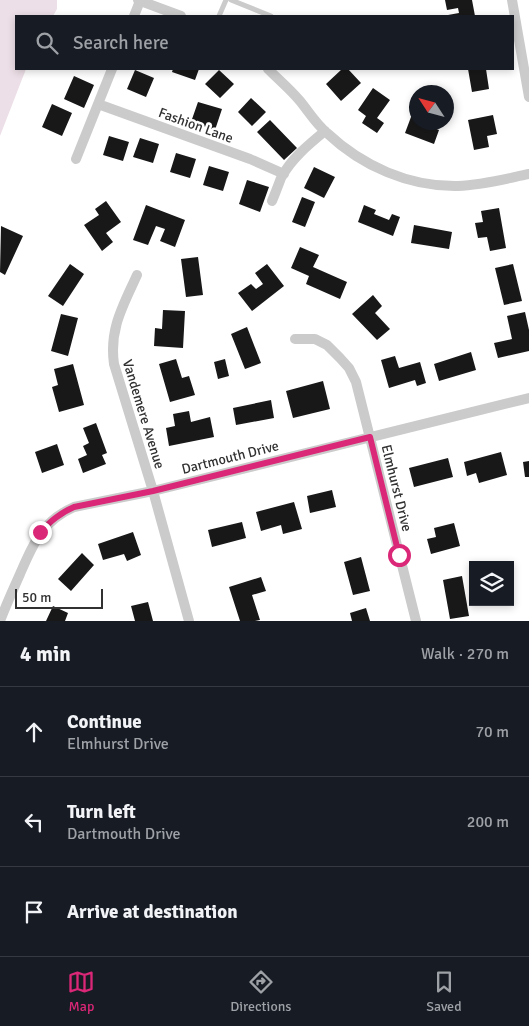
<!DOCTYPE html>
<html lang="en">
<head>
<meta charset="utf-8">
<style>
  :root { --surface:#171b24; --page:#20242c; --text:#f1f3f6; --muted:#9ea1a6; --line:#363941; --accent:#db2777 }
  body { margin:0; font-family:Signika,sans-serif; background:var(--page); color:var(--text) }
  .controls { position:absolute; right:15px; bottom:15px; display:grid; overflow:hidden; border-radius:0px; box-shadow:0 2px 8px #0003 }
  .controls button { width:45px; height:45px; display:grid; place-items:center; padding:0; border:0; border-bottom:1px solid var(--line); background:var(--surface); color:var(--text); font:25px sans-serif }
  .compass { position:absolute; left:409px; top:85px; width:45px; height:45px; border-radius:50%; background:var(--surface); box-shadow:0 2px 8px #0003; rotate:306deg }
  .scale { position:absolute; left:15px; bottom:12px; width:88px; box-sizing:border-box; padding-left:5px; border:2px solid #313131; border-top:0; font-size:14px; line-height:18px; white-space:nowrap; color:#313131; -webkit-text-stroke:4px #fff; paint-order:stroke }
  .stop { position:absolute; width:15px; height:15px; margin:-11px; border:4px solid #db2777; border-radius:50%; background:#fff }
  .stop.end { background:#db2777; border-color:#fff; box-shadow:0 1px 5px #0008 }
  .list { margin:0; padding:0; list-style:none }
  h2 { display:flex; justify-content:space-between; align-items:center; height:65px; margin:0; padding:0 20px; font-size:21px }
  h2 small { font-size:16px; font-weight:400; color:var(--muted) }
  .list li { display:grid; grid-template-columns:32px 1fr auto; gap:15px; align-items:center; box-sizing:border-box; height:90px; padding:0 20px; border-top:1px solid var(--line) }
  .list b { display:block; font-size:19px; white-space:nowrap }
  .list p { margin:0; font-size:16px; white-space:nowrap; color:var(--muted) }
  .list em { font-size:16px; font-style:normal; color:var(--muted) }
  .icon { flex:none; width:28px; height:28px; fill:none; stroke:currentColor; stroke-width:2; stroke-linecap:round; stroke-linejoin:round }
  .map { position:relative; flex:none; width:529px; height:621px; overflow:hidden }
  .search { position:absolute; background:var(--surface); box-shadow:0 2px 8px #0003; left:15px; right:15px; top:15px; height:55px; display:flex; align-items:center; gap:12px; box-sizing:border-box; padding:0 18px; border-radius:0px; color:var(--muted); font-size:19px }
  .sheet { height:335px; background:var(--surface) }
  nav { display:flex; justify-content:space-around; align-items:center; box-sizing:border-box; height:70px; border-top:1px solid var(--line); background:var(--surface); font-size:14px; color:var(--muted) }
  nav a { display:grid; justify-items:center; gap:2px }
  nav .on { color:var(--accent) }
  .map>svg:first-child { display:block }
  .green { fill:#eddfe7 }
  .building { fill:#181818 }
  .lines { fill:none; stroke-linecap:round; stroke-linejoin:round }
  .service { stroke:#cbcbcb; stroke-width:5 }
  .minor { stroke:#cbcbcb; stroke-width:10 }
  .route { stroke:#db2777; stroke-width:6 }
  .labels { text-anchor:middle; stroke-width:5; stroke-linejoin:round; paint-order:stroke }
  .street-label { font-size:14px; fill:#313131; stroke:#fff }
</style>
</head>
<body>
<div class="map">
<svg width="529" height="621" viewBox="0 0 529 621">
  <rect width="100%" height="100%" fill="#fff"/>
  <!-- green -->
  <path class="green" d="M0,0H57V9L53,16H16V69H26L0,136Z"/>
  <!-- building -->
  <path class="building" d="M445,0H472L475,16H448V15L459,13L458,8L447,10Z
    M173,69H199L195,80L172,72Z
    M342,69H348L361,83L341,101L326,84Z
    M468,69H486L489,89L472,92Z
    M135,70L154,78L146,97L127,89Z
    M219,70L234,84L220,98L205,84Z
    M74,76L94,85L84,108L64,99Z
    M373,88L390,100L377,118L384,123L377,133L362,123L366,116L358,110Z
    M251,98L266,112L252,126L238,112Z
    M198,102L222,109L215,130L191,122Z
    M52,104L72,113L62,136L42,127Z
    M414,109L416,110V122H430L429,126L439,130L434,144L405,133Z
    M493,115L497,134L487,136L489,147L474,150L468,120Z
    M270,120L297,148L284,160L257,132Z
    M109,136L129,142L123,161L103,155Z
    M140,138L159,144L153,163L133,157Z
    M176,153L196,159L190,178L170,172Z
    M209,166L229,172L223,191L203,185Z
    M314,167L335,177L324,198L304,188Z
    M247,180L269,187L260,212L239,204Z
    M302,197L315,202L305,227L292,222Z
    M106,201L121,222L106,233L113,242L102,251L84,225L99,215L95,209Z
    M146,205L185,220L175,247L160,241L165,229L156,226L148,245L133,240Z
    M364,205L376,210L374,214L389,220L392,214L400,217L393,236L358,222Z
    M499,208L506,248L490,251L487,237L478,238L475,223L483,222L481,211Z
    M414,225L452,232L449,249L411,243Z
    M1,226L23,236L5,275L0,272Z
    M300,247L319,255L313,267L347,282L340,299L306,284L309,276L291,268Z
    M198,257L203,295L186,297L181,259Z
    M70,264L84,274L63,306L48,296Z
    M267,264L284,286L252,311L238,293L251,284L256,289L263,284L255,273Z
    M513,264L522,301L504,305L495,268Z
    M373,295L382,306L375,313L390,329L377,340L352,314Z
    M163,310L185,311L183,348L154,346L155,328L162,329Z
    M525,312L529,330V351L498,358L494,343L512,339L507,316Z
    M61,314L78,318L68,356L51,351Z
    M247,327L261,363L245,369L231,334Z
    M471,352L476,370L439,381L434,364Z
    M395,356L399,368L420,362L426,383L417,386L415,380L389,388L381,360Z
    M176,359L182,378L189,376L195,395L170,402L159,364Z
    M225,359L229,376L218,379L214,362Z
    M73,364L84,405L59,412L52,387L58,385L54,369Z
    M323,381L330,409L293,418L286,391Z
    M271,400L274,418L236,425L233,408Z
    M189,411L191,422L210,417L214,437L169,446L166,428L175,426L173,414Z
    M96,423L107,453L102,455L106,464L83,473L78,459L87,455L83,446L89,443L83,428Z
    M57,444L64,465L42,473L35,452Z
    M501,452L507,475L479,483L476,473L467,476L464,462Z
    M448,458L453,477L414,487L409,468Z
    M529,461V477H525L523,462Z
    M332,490L336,507L310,513L307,496Z
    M294,502L302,529L283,534L281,525L261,531L256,512Z
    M242,522L246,538L212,547L208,530Z
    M454,523L460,546L431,554L427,539L436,537L434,528Z
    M133,532L141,555L127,561L124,554L103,560L98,544Z
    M82,553L94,565L71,591L58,579Z
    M361,557L370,591L353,595L344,562Z
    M462,576L469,616L450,619L443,580Z
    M261,577L266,591L252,595L260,620L255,621H240L229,587Z
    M148,602L153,621H135L131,606Z
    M53,606L68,613L65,621H46Z
    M366,608L370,621H352L350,613Z"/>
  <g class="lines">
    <!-- service -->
    <path class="service" d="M231,0L271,16
      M219,16L226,0"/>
    <!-- minor -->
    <path class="minor" d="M138,0L181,16
      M512,0L529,97
      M134,16L140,1
      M268,69C278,79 290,89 300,101C309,112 316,124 327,133C362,166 409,187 458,186C482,185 505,179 529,174
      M98,104L250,159L284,174
      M76,159L112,69
      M272,201C275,194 278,186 281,178C291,159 308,145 325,131
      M137,275C123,306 109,329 114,364L153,491L189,621
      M295,339H315L327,345L340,358L349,368L356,382L416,621
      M0,621C6,605 13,590 20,574C33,544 42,521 74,507L153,491L529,398"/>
  </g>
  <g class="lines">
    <!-- route -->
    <path class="route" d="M40,532C51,521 60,513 74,507L153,491L370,437L399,555"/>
  </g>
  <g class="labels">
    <!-- street labels -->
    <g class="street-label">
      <text transform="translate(196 125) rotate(20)" y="5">Fashion Lane</text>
      <text transform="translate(144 414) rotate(73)" y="5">Vandemere Avenue</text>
      <text transform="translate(230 457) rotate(-14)" y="5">Dartmouth Drive</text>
      <text transform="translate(397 488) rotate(76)" y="5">Elmhurst Drive</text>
    </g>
  </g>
</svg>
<div class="controls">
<button><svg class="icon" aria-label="layers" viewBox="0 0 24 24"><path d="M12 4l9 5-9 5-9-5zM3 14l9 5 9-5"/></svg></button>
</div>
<svg class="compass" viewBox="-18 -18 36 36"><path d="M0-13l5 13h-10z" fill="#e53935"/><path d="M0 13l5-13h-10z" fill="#9ea1a6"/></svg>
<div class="scale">50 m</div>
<div class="stop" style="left:399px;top:555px"></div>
<div class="stop end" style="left:40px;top:532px"></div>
<div class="search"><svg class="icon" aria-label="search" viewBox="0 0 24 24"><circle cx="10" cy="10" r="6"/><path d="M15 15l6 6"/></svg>Search here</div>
</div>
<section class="sheet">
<h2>4 min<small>Walk · 270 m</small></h2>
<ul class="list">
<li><svg class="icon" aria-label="ahead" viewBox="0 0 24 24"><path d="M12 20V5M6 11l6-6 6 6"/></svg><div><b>Continue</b><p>Elmhurst Drive</p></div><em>70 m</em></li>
<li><svg class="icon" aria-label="left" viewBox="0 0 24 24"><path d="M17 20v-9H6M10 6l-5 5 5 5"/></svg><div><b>Turn left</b><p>Dartmouth Drive</p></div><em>200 m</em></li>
<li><svg class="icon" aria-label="arrive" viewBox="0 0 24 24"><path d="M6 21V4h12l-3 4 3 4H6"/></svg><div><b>Arrive at destination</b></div></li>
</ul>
</section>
<nav>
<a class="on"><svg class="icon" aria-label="map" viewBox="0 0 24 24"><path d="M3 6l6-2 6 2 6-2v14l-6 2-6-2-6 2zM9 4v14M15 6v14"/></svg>Map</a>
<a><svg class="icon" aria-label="directions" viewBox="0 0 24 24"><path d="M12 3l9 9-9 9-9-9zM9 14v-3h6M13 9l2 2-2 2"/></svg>Directions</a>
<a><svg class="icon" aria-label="saved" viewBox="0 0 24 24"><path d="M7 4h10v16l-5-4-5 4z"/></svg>Saved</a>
</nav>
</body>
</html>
